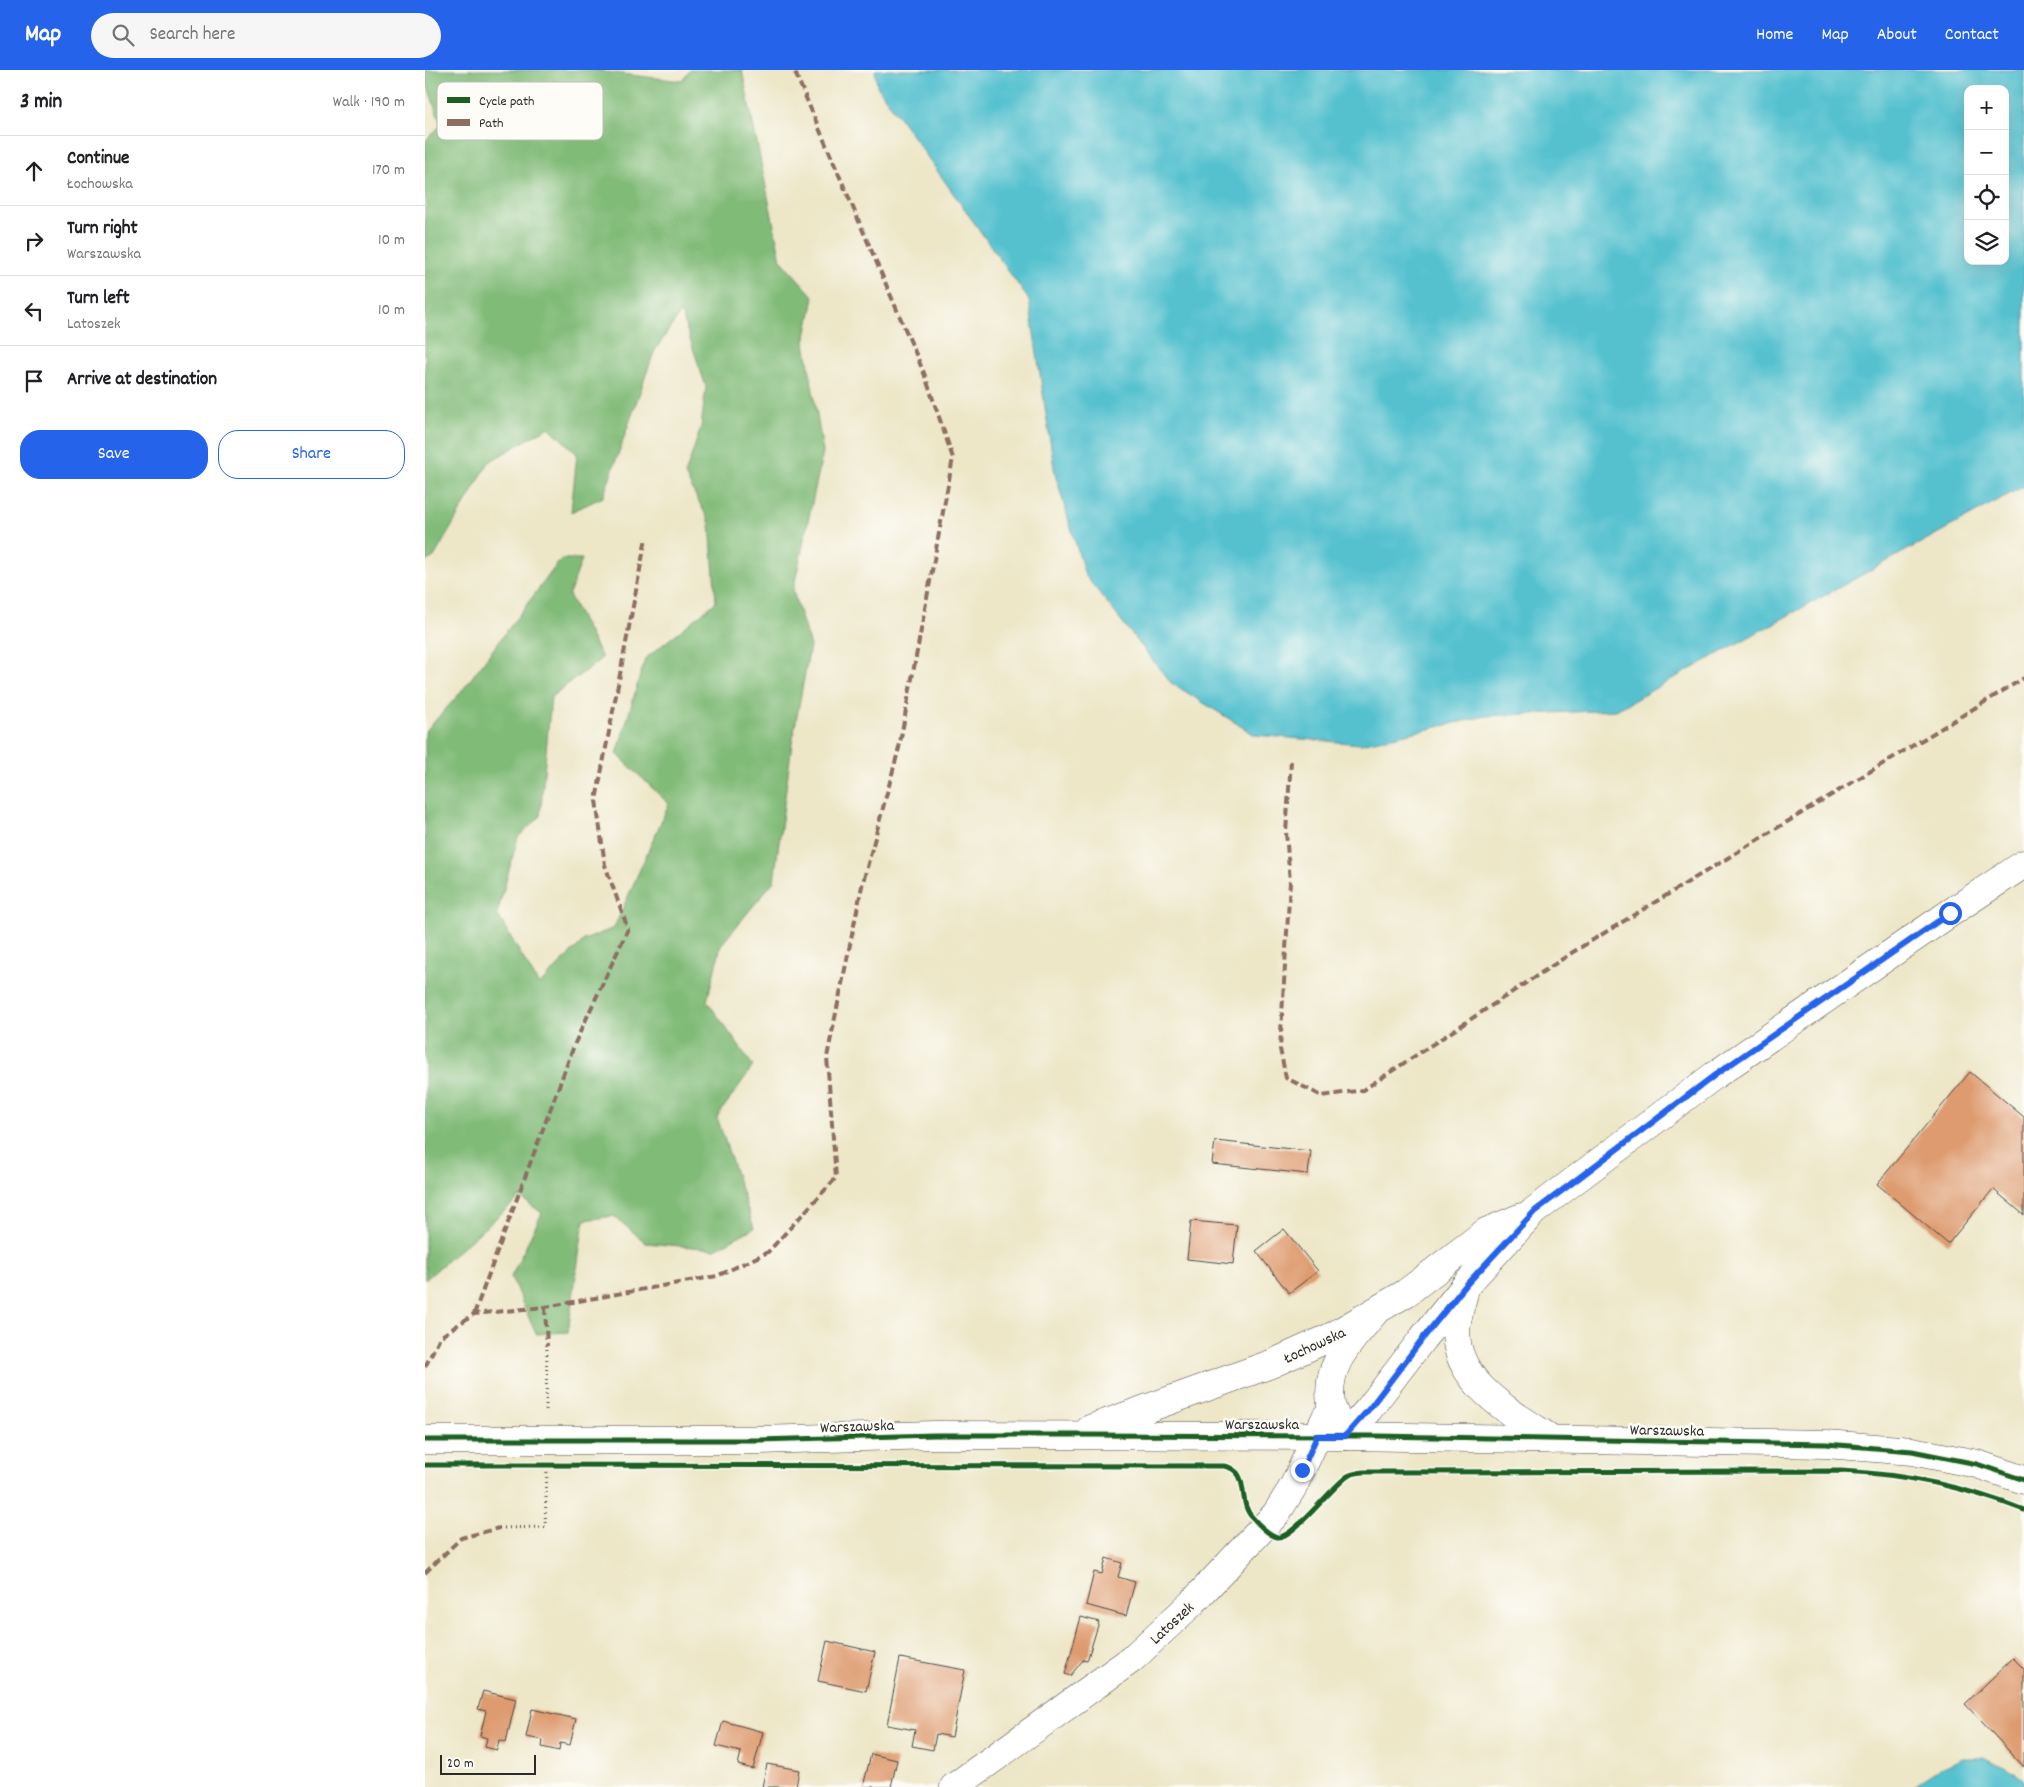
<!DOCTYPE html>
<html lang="en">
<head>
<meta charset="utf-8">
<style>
  :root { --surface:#fff; --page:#f6f6f6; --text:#202124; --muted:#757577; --line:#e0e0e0; --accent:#2563eb }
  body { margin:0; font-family:Dekko,sans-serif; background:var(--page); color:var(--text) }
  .controls { position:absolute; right:15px; top:15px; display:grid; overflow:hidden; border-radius:10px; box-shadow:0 5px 20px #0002 }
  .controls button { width:45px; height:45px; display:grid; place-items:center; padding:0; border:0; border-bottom:1px solid var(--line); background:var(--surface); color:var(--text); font:25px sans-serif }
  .scale { position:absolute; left:15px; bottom:12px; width:96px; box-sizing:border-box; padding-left:5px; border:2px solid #2b2b2b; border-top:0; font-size:14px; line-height:18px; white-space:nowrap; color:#2b2b2b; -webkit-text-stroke:4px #fdfcf7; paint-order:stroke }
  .stop { position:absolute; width:15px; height:15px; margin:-11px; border:4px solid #2563eb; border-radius:50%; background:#fff }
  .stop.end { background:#2563eb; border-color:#fff; box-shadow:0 1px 5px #0008 }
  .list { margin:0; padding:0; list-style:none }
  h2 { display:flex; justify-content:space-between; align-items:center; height:65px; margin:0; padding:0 20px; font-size:21px }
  h2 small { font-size:16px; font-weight:400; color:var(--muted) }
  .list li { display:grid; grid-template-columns:32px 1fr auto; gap:15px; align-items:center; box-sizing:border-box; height:70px; padding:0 20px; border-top:1px solid var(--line) }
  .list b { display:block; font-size:19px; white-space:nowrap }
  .list p { margin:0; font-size:16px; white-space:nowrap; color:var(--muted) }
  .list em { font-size:16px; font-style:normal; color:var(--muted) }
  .actions { display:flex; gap:10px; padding:15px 20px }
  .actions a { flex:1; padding:11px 0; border:1px solid var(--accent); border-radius:20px; text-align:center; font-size:18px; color:var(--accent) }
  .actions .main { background:var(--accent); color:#fff }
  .icon { flex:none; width:28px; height:28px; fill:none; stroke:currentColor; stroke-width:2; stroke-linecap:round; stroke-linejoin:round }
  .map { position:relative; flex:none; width:1599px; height:1717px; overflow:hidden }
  header { display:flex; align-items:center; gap:30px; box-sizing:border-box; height:70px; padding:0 25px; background:var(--accent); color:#fff }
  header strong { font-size:24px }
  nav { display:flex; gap:28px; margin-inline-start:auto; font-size:18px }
  .search { width:350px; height:45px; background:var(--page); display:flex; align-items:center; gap:12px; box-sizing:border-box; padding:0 18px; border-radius:28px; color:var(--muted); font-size:19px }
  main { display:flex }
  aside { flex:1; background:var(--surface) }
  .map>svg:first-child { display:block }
  .forest { fill:#81bb78; stroke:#567352 }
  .water { fill:#55c1cf; stroke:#40767d; fill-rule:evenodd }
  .building { fill:#de9b6f }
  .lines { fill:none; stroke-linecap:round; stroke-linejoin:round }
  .street-casing { stroke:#484742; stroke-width:29 }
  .secondary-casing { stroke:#484742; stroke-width:29 }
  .primary-casing { stroke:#484742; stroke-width:29 }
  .path { stroke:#484742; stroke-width:3; stroke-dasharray:1 4; stroke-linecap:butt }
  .street { stroke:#fff; stroke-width:28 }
  .secondary { stroke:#fff; stroke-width:28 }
  .primary { stroke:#fff; stroke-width:28 }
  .quiet { stroke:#8d6e63; stroke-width:4; stroke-dasharray:8 4; stroke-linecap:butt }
  .cycleway-casing { stroke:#fdfcf7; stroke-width:8 }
  .cycleway { stroke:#1b5e20; stroke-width:5 }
  .route { stroke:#2563eb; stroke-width:6 }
  .labels { text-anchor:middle; stroke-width:5; stroke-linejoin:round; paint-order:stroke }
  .street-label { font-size:16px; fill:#2b2b2b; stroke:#fdfcf7 }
  .key { fill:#fdfcf7; stroke:#bebdba; stroke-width:1 }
  .key-label { font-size:14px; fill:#2b2b2b }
</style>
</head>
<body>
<header>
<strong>Map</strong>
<div class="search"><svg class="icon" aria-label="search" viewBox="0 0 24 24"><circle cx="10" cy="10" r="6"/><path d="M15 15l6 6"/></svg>Search here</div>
<nav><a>Home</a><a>Map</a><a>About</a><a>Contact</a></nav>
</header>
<main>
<aside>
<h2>3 min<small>Walk · 190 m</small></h2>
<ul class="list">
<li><svg class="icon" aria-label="ahead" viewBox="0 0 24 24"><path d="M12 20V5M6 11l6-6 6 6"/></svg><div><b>Continue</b><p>Łochowska</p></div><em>170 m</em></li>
<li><svg class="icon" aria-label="right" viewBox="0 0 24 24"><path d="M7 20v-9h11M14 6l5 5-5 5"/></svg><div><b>Turn right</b><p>Warszawska</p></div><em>10 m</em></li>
<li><svg class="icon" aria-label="left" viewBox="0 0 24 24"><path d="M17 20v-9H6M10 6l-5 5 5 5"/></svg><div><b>Turn left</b><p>Latoszek</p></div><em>10 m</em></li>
<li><svg class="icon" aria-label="arrive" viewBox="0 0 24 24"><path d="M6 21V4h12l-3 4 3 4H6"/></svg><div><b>Arrive at destination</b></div></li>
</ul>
<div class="actions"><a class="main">Save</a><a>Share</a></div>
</aside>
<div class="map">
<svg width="1599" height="1717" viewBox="0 0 1599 1717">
  <rect width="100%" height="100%" fill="#fdfcf7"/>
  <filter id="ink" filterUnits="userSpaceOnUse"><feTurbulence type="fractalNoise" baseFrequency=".02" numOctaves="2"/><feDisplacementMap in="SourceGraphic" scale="10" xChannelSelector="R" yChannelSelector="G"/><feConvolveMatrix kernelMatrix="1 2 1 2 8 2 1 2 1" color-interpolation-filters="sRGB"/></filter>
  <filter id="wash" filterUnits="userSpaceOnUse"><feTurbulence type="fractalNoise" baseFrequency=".0096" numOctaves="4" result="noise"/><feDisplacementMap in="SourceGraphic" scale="20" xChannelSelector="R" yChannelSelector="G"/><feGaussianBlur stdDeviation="1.12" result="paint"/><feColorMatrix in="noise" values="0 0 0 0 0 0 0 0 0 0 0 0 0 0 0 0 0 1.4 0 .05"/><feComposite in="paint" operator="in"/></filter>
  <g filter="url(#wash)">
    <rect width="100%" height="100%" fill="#ede6c7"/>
    <!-- forest -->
    <path class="forest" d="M0,0H178L180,2L257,11L265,0H317L356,190L389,227L380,272L398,382L368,521L385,576L367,673L349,811L296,875L282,931L328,996L292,1047L329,1158L290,1179L221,1173L189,1146L159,1150L143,1262L111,1264L86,1207L117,1143L95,1127L0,1210V662L36,622L136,489H157L144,525L177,588L126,627L115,747L93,767L72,844L114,915L159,870L189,858L244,734L192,684L220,589L291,532L285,453L260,405L276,357L281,317L256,242L229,282L178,427L146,442L152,384L124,357L64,392L9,487L0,492V71L16,55L0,8Z"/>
    <!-- water -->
    <path class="water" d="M450,0H1599V416L1191,640L1061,646L936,674L830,665L745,612L660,505L630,404L604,230L452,16ZM1543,19H1580V191H1543Z
      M1538,1688H1560L1590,1703L1599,1710V1717H1486L1512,1700Z"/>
    <g id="blocks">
      <!-- building -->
      <path class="building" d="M1545,1002L1599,1047V1145L1568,1119L1523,1174L1452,1114Z
        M790,1071L886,1081L883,1104L787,1094Z
        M766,1151L812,1155L808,1194L762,1189Z
        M859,1159L893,1201L864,1223L831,1181Z
        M681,1488L697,1493L693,1507L710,1512L701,1546L661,1535L669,1502L677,1504Z
        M656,1547L674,1552L662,1591L658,1590L645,1606L640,1604Z
        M402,1571L450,1582L441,1621L393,1611Z
        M475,1588L540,1600L527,1667L511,1664L508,1680L487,1676L490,1660L462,1655Z
        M1588,1588L1599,1599V1697L1540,1634Z
        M58,1621L91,1629L81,1672L74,1670L72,1680L60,1677L62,1668L55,1666L61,1641L53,1639Z
        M107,1639L151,1649L145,1675L135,1673L134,1681L117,1677L118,1670L101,1667Z
        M298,1651L338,1662L328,1699L313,1695L316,1682L291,1676Z
        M446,1684L472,1690L466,1717H438Z
        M342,1694L374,1700L371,1717H337Z"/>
    </g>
  </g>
  <g filter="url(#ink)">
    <use href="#blocks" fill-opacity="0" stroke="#484742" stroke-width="1"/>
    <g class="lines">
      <defs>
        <path id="street" d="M529,1717L707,1589L768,1532L851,1444L868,1417L901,1347"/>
        <path id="secondary" d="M1041,1215C1038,1227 1034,1240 1032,1252C1023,1310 1087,1343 1128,1370
          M949,1243C926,1272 900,1293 906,1334C908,1344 916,1356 920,1366L1401,1374L1487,1381L1552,1394L1599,1410"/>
        <path id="primary" d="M665,1359L846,1294L906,1267L981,1223L1061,1162L1097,1147
          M0,1370H333L510,1365L920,1366L944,1339L998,1268L1041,1215L1109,1141L1290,1005L1525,843L1599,794"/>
      </defs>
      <!-- street casing -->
      <use href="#street" class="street-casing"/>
      <!-- secondary casing -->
      <use href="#secondary" class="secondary-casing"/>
      <!-- primary casing -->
      <use href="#primary" class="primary-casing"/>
      <!-- path -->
      <path class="path" d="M121,1340L122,1276
        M74,1458L120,1457L122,1399"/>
      <!-- street -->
      <use href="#street" class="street"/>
      <!-- secondary -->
      <use href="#secondary" class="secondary"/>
      <!-- primary -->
      <use href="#primary" class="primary"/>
      <!-- quiet -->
      <path class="quiet" d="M866,691L861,762L865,812L855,979L861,1008L897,1026L938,1020L1148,882L1599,608
        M120,1237L122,1276
        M49,1244L150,973L203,859L180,795L171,730L221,468
        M0,1297L15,1267L49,1244L120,1237L292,1206L343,1182L411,1108L402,987L437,816L474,678L528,388L499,303L369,0
        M0,1503L36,1468L74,1458"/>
      <defs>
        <path id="cycleway" d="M0,1370H333L510,1365H647L952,1366L1401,1374L1487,1381L1552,1394L1599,1410
          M0,1395L799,1396C827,1401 811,1432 828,1448C833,1454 844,1465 852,1467C867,1470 908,1415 923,1406C928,1403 933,1403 938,1402L1416,1401C1478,1404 1541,1417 1599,1440"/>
      </defs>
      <!-- cycleway casing -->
      <use href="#cycleway" class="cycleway-casing"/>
      <!-- cycleway -->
      <use href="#cycleway" class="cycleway"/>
    </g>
  </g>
  <g class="lines" filter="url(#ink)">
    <!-- route -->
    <path class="route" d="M877,1400L892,1366H920L944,1339L998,1268L1041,1215L1110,1141L1290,1005L1525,843"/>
  </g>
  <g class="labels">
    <!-- street labels -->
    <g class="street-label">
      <text transform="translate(889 1274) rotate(-25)" y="6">Łochowska</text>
      <text x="837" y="1359">Warszawska</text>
      <text transform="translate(432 1355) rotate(-2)" y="6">Warszawska</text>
      <text transform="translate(1242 1359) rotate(1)" y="6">Warszawska</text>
      <text transform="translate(746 1552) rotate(-43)" y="6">Latoszek</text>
    </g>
  </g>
  <!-- legend -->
  <rect x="12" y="12" width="166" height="58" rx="8" class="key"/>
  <rect x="22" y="27" width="23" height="6" fill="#1b5e20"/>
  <rect x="22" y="49" width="23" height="7" fill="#8d6e63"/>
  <g class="key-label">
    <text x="54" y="35">Cycle path</text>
    <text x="54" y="57">Path</text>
  </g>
</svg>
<div class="controls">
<button>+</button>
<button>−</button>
<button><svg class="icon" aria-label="locate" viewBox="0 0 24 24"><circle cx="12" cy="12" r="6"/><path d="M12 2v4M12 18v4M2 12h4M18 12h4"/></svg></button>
<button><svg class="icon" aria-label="layers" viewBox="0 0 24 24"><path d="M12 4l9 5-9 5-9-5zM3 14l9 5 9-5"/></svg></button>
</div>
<div class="scale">20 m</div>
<div class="stop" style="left:1525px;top:843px"></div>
<div class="stop end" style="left:877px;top:1400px"></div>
</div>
</main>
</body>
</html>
